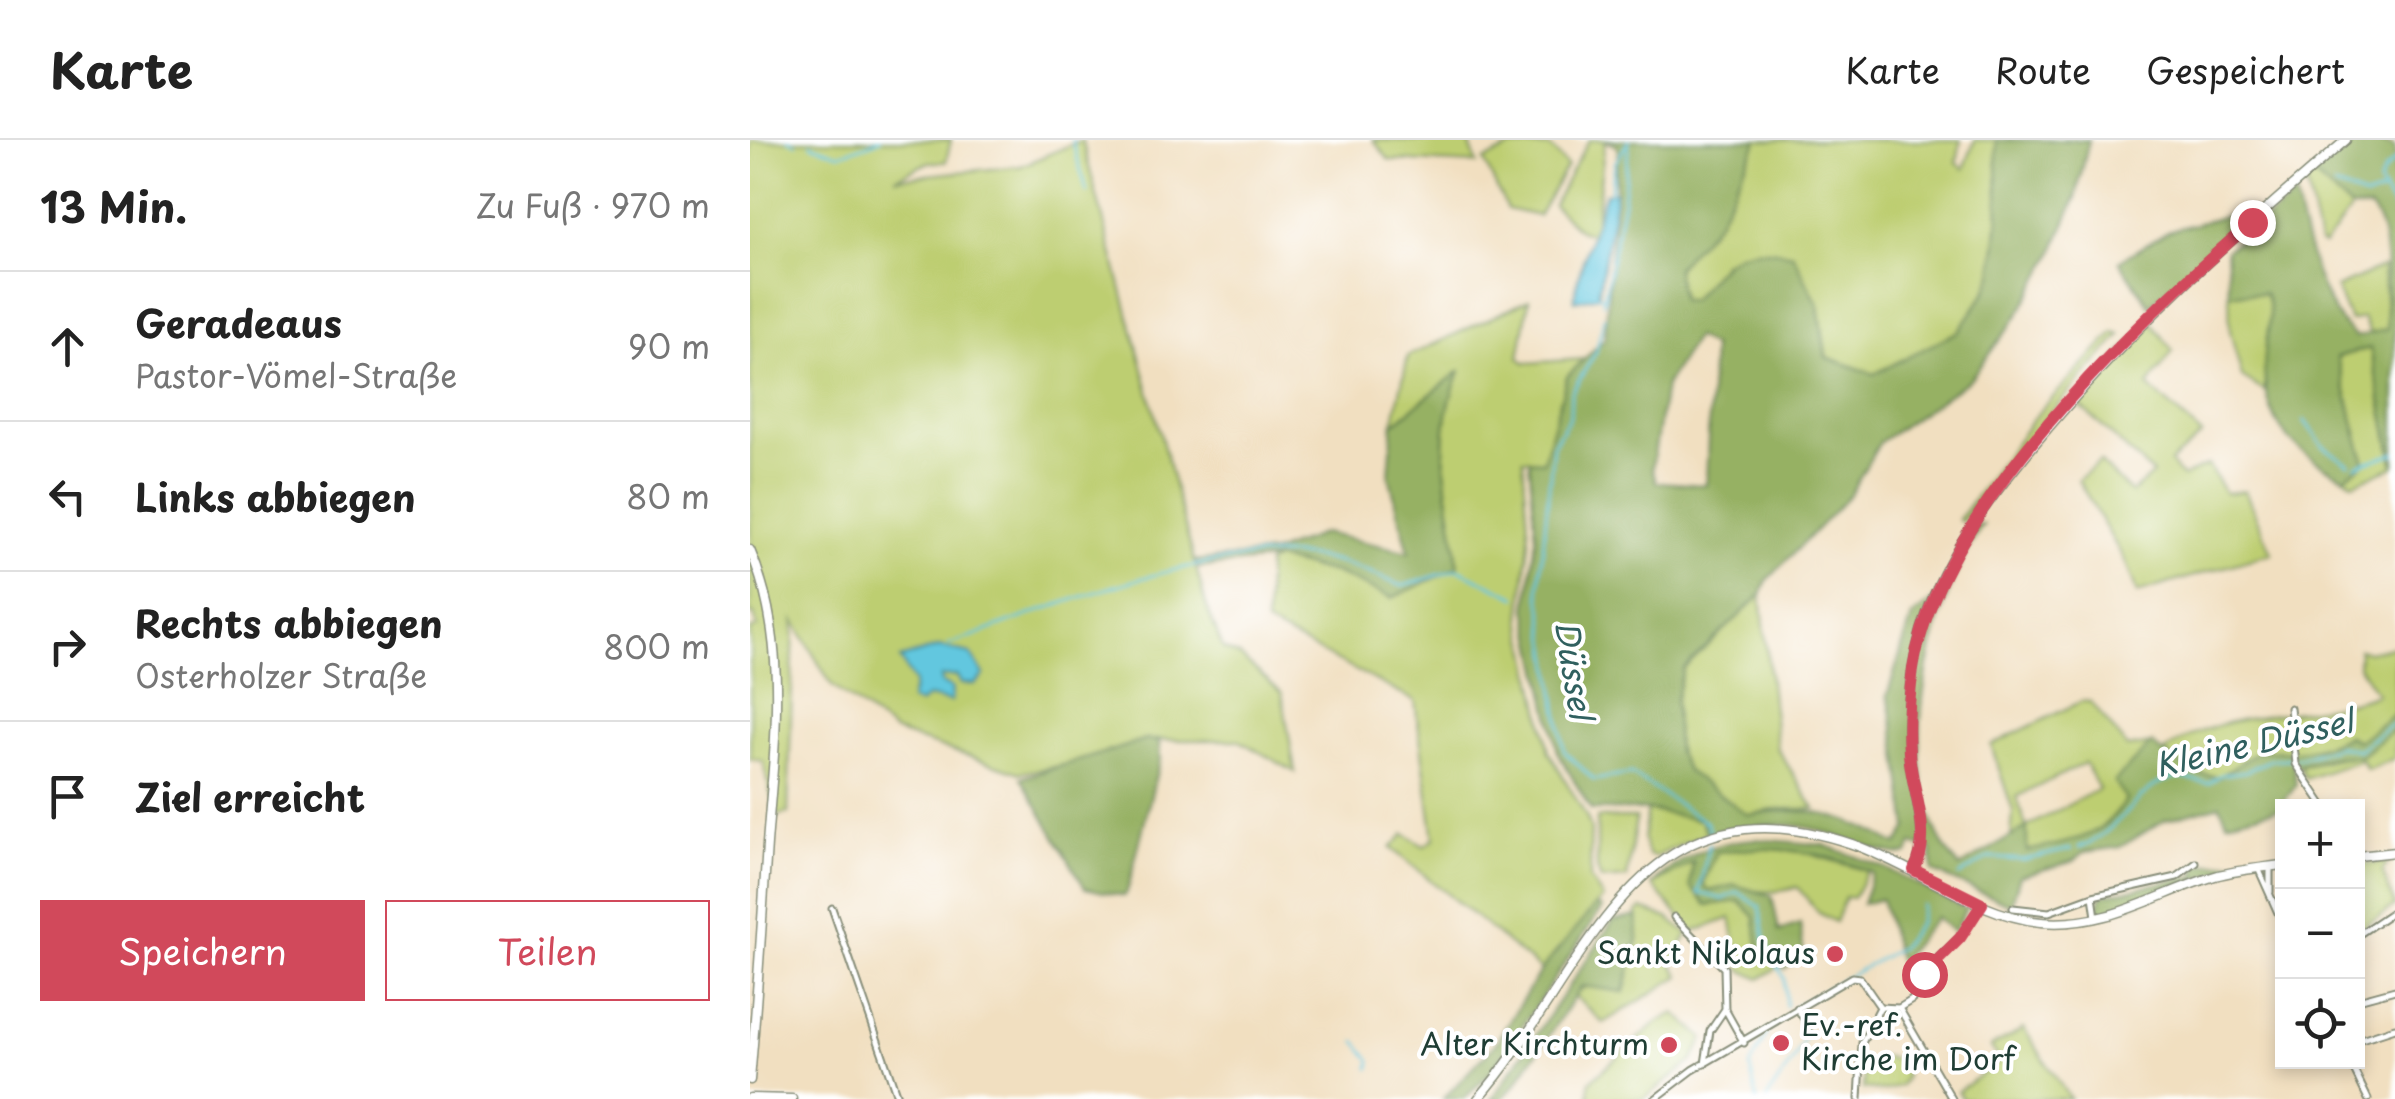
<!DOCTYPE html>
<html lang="de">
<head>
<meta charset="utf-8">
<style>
  :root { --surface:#fff; --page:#f6f6f6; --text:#222; --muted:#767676; --line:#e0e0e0; --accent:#d1495b }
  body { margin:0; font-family:"Playpen Sans",sans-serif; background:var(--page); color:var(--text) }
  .controls { position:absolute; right:30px; bottom:30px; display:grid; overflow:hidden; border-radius:0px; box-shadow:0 5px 15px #0003 }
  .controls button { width:90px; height:90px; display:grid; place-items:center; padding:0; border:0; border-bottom:2px solid var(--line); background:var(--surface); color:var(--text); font:50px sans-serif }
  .stop { position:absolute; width:30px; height:30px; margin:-22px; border:8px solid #d1495b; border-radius:50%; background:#fff }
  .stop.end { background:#d1495b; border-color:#fff; box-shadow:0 2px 10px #0008 }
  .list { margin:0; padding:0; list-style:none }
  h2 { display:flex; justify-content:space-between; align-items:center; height:130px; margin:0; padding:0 40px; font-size:42px }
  h2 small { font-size:32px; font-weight:400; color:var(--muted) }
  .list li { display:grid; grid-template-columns:65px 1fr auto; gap:30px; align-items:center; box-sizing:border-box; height:150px; padding:0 40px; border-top:2px solid var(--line) }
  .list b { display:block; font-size:38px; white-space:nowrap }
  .list p { margin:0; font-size:32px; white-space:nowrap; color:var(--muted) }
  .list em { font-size:32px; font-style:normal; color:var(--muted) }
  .actions { display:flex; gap:20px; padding:30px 40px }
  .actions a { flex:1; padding:22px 0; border:2px solid var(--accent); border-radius:0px; text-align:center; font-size:35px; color:var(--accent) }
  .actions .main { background:var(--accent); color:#fff }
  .icon { flex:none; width:55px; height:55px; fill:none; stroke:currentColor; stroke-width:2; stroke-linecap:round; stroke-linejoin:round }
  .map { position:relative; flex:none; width:1645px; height:959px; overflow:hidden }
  header { display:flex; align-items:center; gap:60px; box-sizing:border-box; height:140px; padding:0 50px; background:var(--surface); border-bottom:2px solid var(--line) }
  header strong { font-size:48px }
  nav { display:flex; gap:55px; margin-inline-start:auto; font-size:35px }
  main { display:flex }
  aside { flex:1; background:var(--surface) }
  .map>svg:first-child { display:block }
  .green { fill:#bdce71; stroke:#6e8652; stroke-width:2.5; fill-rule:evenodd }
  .forest { fill:#96b163; stroke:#5a774c; stroke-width:2.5; fill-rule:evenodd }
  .water { fill:#62c7df; stroke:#40828a; stroke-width:2.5 }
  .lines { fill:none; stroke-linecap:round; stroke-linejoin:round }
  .stream { stroke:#62c7df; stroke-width:2.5 }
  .minor-casing { stroke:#888e7a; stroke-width:9 }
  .secondary-casing { stroke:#888e7a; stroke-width:11 }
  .primary-casing { stroke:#888e7a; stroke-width:11 }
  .minor { stroke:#fff; stroke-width:5 }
  .secondary { stroke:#fff; stroke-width:8 }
  .primary { stroke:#fff; stroke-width:8 }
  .route { stroke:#d1495b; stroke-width:12 }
  .poi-dot { fill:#d1495b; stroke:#fff; stroke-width:4 }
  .labels { text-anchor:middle; stroke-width:8; stroke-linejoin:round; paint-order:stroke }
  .poi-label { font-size:30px; fill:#1f3d34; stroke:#fff; text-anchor:end }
  .water-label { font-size:32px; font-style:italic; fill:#30605f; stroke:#fff }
</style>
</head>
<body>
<header>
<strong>Karte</strong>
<nav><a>Karte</a><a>Route</a><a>Gespeichert</a></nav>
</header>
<main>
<aside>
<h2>13 Min.<small>Zu Fuß · 970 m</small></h2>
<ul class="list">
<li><svg class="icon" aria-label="ahead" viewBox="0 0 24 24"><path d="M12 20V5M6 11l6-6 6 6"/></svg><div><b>Geradeaus</b><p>Pastor-Vömel-Straße</p></div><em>90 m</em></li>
<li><svg class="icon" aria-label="left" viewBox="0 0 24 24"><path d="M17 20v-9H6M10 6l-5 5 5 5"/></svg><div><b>Links abbiegen</b></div><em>80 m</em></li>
<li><svg class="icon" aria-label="right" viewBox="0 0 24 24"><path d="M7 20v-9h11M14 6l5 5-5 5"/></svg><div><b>Rechts abbiegen</b><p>Osterholzer Straße</p></div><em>800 m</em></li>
<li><svg class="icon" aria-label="arrive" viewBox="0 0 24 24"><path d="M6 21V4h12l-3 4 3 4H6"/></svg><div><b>Ziel erreicht</b></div></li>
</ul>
<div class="actions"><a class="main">Speichern</a><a>Teilen</a></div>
</aside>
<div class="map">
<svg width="1645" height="959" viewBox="0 0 1645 959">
  <rect width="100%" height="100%" fill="#fff"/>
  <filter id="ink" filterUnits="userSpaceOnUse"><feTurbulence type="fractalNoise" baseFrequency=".01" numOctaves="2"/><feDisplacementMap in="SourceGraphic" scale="20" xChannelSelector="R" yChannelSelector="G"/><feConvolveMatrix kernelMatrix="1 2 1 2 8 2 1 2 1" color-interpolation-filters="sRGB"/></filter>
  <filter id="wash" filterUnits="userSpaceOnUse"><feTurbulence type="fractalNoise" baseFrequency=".0048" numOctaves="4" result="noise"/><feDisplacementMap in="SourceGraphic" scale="40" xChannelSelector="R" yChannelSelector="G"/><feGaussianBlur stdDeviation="2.25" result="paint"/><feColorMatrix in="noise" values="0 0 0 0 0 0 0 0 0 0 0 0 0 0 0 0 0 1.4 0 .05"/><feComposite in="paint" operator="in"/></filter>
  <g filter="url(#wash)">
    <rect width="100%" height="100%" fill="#f1dfc0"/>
    <!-- green -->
    <path class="green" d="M0,0H201L196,22H179L145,38L271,26L332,0L456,465L473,509L490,516L532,553L545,632L488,600H396L326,623L270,633L145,592L82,546L44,481L38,673L26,676L13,621L0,619V490L7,487L4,474L0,475Z
      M623,0H718L727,24L639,20Z
      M839,0H855L844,95L829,90L803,65Z
      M1008,0H1211L1207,23L1214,29L1225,0H1246L1249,80L1243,134L1236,152L1209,191L1124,234L1076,217L1069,166L974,122L941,160H931L926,128L968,81Z
      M762,7H800L817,26L788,76L757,69L734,21Z
      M1565,36L1601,69L1574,105L1569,103L1556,43Z
      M1633,127L1637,189L1620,194L1613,178L1600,181L1586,148Z
      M1515,153L1521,169L1514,251L1492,237L1480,191L1479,154Z
      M779,160L769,218L776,223L834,219L817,237L793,322L773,319L779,401L771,478L799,612L836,676L841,689L840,739L853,758L791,830L641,708L654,694L674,706L684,699L665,561L516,484L517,423L526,419L585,433L642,458L708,427C701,356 680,300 709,232L643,284L658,216Z
      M1401,181L1423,211L1398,246L1452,295L1420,323L1432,337L1458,325L1475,353L1495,351L1522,413L1387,453L1375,421L1328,340L1350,322L1381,353L1403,334L1326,262Z
      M1364,193L1371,195L1292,282L1212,382L1209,379L1286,275Z
      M1621,208L1644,327L1604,343L1594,337L1615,323L1587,217Z
      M1011,455L1027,608L1065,669H1028L998,675L937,632L927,612L925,562L933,529Z
      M1645,506V574L1608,601L1597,596C1567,611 1543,614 1510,610L1469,637L1444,633L1414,613C1469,566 1560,580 1627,554L1608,526L1609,509L1618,512Z
      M1332,561L1341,562L1377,608L1401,604L1365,641L1376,659C1352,700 1320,702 1276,712V688L1261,698L1263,671L1241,605ZM1335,623L1349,649L1276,687L1267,657Z
      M1645,589V618L1617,630L1611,620L1555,639L1549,626L1602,615Z
      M897,670L951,680L957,693L905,717L898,715L893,699Z
      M847,678H886L877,738L851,740L847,728Z
      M1002,707L1054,712L1117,731L1103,758L1095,757L1085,782L1069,773L1047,747C1011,759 996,743 959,752L953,743L967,712Z
      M944,721L957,765L989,761L1005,777L1008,804L1029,826L1010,839L991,830L981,778L943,792L902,745Z
      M1639,721L1632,731L1645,766L1608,791V725Z
      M892,769L918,778L938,794L922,823L930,836L853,883L823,855L837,846L875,852L888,799L887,772Z
      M925,873L954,898L943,921L894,959H839L840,941L905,884Z
      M1274,889L1320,959H1212L1208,951L1249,922L1241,907Z
      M1131,916L1145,919L1156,935L1151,945L1134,951L1113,949L1114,930Z"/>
    <!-- forest -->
    <path class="forest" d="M855,0H1008L968,81L926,128L931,160H941C978,118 985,101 1043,114L1069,166L1076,217L1124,234L1209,191L1236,152L1243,134L1249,80L1246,0H1339L1326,57L1302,116L1269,174L1220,239L1130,302L1100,354L1017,441L1011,455L933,529L925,562L927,611L937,631L998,675C1056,663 1097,676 1147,705L1158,688C1154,664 1144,568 1137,556L1162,477L1188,456L1224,386L1233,385C1178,461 1136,653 1210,727L1277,687V711C1320,701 1352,700 1376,659L1364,642L1401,604L1444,633L1469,637L1510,610C1544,614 1567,611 1598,596L1608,601L1645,574V589L1610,617H1579L1543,627L1546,644L1529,669L1477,681L1470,665L1415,680L1370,707L1334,712L1324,721L1270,736L1261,765L1183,732L1181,710L1162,704L1158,714C1137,719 1085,693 1060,688C1026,681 991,687 957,693L951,680L897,670H841L808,613L777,469L786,397L779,320L793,321L817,237L855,198L868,7ZM945,197L962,207L956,345L906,342L902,328L915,246Z
      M1605,0H1627L1645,7V326L1620,208L1587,217L1615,323L1594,337C1539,310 1510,279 1515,215C1516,192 1524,175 1515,153L1479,154L1476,110L1545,56C1554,98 1571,170 1606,197L1637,189C1636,159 1641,88 1620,69H1601L1565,37L1555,41Z
      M1503,69L1400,166L1369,121L1418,91Z
      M711,230C679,301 701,353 708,427L642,458L585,433L526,419L448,428L444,421L524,413L573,393L659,412L639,336L643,284Z
      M396,600L409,601L410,619L378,749L374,756L335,748L271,638Z
      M1005,699L1074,705L1135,728L1216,769L1203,792L1186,777L1149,822L1131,759L1112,764L1122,733C1073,711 1020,704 967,712L953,743L959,751L985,745L1022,756L1029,791L1050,784L1054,815L1035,829L1008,804L1005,777L990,761L957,765L940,746L943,722L902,745C929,716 966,702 1005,699Z
      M1484,722L1485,726L1353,774L1347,769L1352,755L1446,736L1447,725Z
      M846,765L852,768L742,931L714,959H693L745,904L791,830Z
      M887,776L888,799L874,852L832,846L765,945L752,959H742L863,781Z"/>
    <!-- water -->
    <path class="water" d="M866,52L848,156L825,161C821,149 849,73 855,53Z
      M190,507L221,514L234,535L225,544H211L207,536L191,537V543L202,548L201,562L178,557L169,564L160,561L164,543L150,519Z"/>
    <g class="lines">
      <!-- stream -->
      <path class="stream" d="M39,0L47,4
        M322,0L337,52
        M61,4L89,14L130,0
        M1645,20L1634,31L1629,44L1645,70
        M1585,47L1616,58L1634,52
        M860,54L865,23L879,0
        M846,154L854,158
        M853,163L873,61L879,1
        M854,177L846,212L821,253L820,276L803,305L789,448L814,611L844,640L881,634L957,683L961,695
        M1554,280L1573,306L1599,324
        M1606,326L1645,313
        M199,505C295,469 473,397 575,419C602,425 626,436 653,446L708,429L767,457
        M959,703L949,753L973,759L988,752L1010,767L1016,803L1034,838L1036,866
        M1329,707C1370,695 1391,639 1428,638C1437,637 1449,643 1459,643L1470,635L1497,631L1520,620L1550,618L1590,606L1608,610L1645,582
        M1209,736L1238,718L1274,720L1321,709
        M1045,866L1151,807L1169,783L1172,765
        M606,901L621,920L620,929
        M1007,959L1000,927L1017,893
        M1017,959C1029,937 1051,916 1056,890"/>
    </g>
  </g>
  <g filter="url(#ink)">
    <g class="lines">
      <defs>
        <path id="minor" d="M1540,568L1546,624L1574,666
          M1508,728L1532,782
          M1520,752V726
          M1343,756L1346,777
          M82,768L148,959
          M1263,768L1299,772L1343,756L1427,737L1446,723
          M924,777L974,828L975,869
          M1608,795L1645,770
          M1608,860L1645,850
          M1047,868L1059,887
          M1149,868L1202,959
          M975,869L994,903
          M1608,900L1645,888
          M1600,922L1618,959
          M955,924L960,891L975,869
          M905,959L943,930L1102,837L1110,838L1130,867L1149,868L1162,860L1178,828L1210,797L1232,764
          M1109,959L1112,903L1130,867"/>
        <path id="secondary" d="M1608,716L1645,712
          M1164,730C1183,693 1161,652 1159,612C1156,573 1160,531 1171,492C1191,420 1236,363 1283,306C1376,193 1484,95 1596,0
          M0,958L42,959
          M728,959C838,834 882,629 1102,704C1165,726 1225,775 1291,782C1357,788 1406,754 1465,736C1487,730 1510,728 1532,725"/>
        <path id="primary" d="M0,410C40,502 24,607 17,704C12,782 7,861 0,940"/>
      </defs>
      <!-- minor casing -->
      <use href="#minor" class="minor-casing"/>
      <!-- secondary casing -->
      <use href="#secondary" class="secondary-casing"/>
      <!-- primary casing -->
      <use href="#primary" class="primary-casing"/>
      <!-- minor -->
      <use href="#minor" class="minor"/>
      <!-- secondary -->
      <use href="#secondary" class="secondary"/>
      <!-- primary -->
      <use href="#primary" class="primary"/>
    </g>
  </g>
  <g class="lines" filter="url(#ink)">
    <!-- route -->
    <path class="route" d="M1174,834L1210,798L1232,764L1164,730C1184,693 1161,651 1159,612C1157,584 1159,556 1163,529C1188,370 1383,185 1502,82"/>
  </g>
  <!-- markers -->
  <g class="poi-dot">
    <circle cx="1085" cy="814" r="10"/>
    <circle cx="1031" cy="903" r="10"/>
    <circle cx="919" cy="905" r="10"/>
  </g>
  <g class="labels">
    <!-- poi labels -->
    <g class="poi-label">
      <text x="1065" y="824">Sankt Nikolaus</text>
      <text x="1051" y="896" text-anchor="start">Ev.-ref.<tspan x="1051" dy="34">Kirche im Dorf</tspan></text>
      <text x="899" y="915">Alter Kirchturm</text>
    </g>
    <!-- water labels -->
    <g class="water-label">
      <text transform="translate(823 530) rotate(81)" y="11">Düssel</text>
      <text transform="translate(1504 604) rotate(-13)" y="11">Kleine Düssel</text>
    </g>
  </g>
</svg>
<div class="controls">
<button>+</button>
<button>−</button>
<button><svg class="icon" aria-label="locate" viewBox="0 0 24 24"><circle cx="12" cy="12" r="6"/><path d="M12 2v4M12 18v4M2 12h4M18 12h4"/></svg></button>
</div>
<div class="stop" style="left:1174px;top:834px"></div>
<div class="stop end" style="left:1502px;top:82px"></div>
</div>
</main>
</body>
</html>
